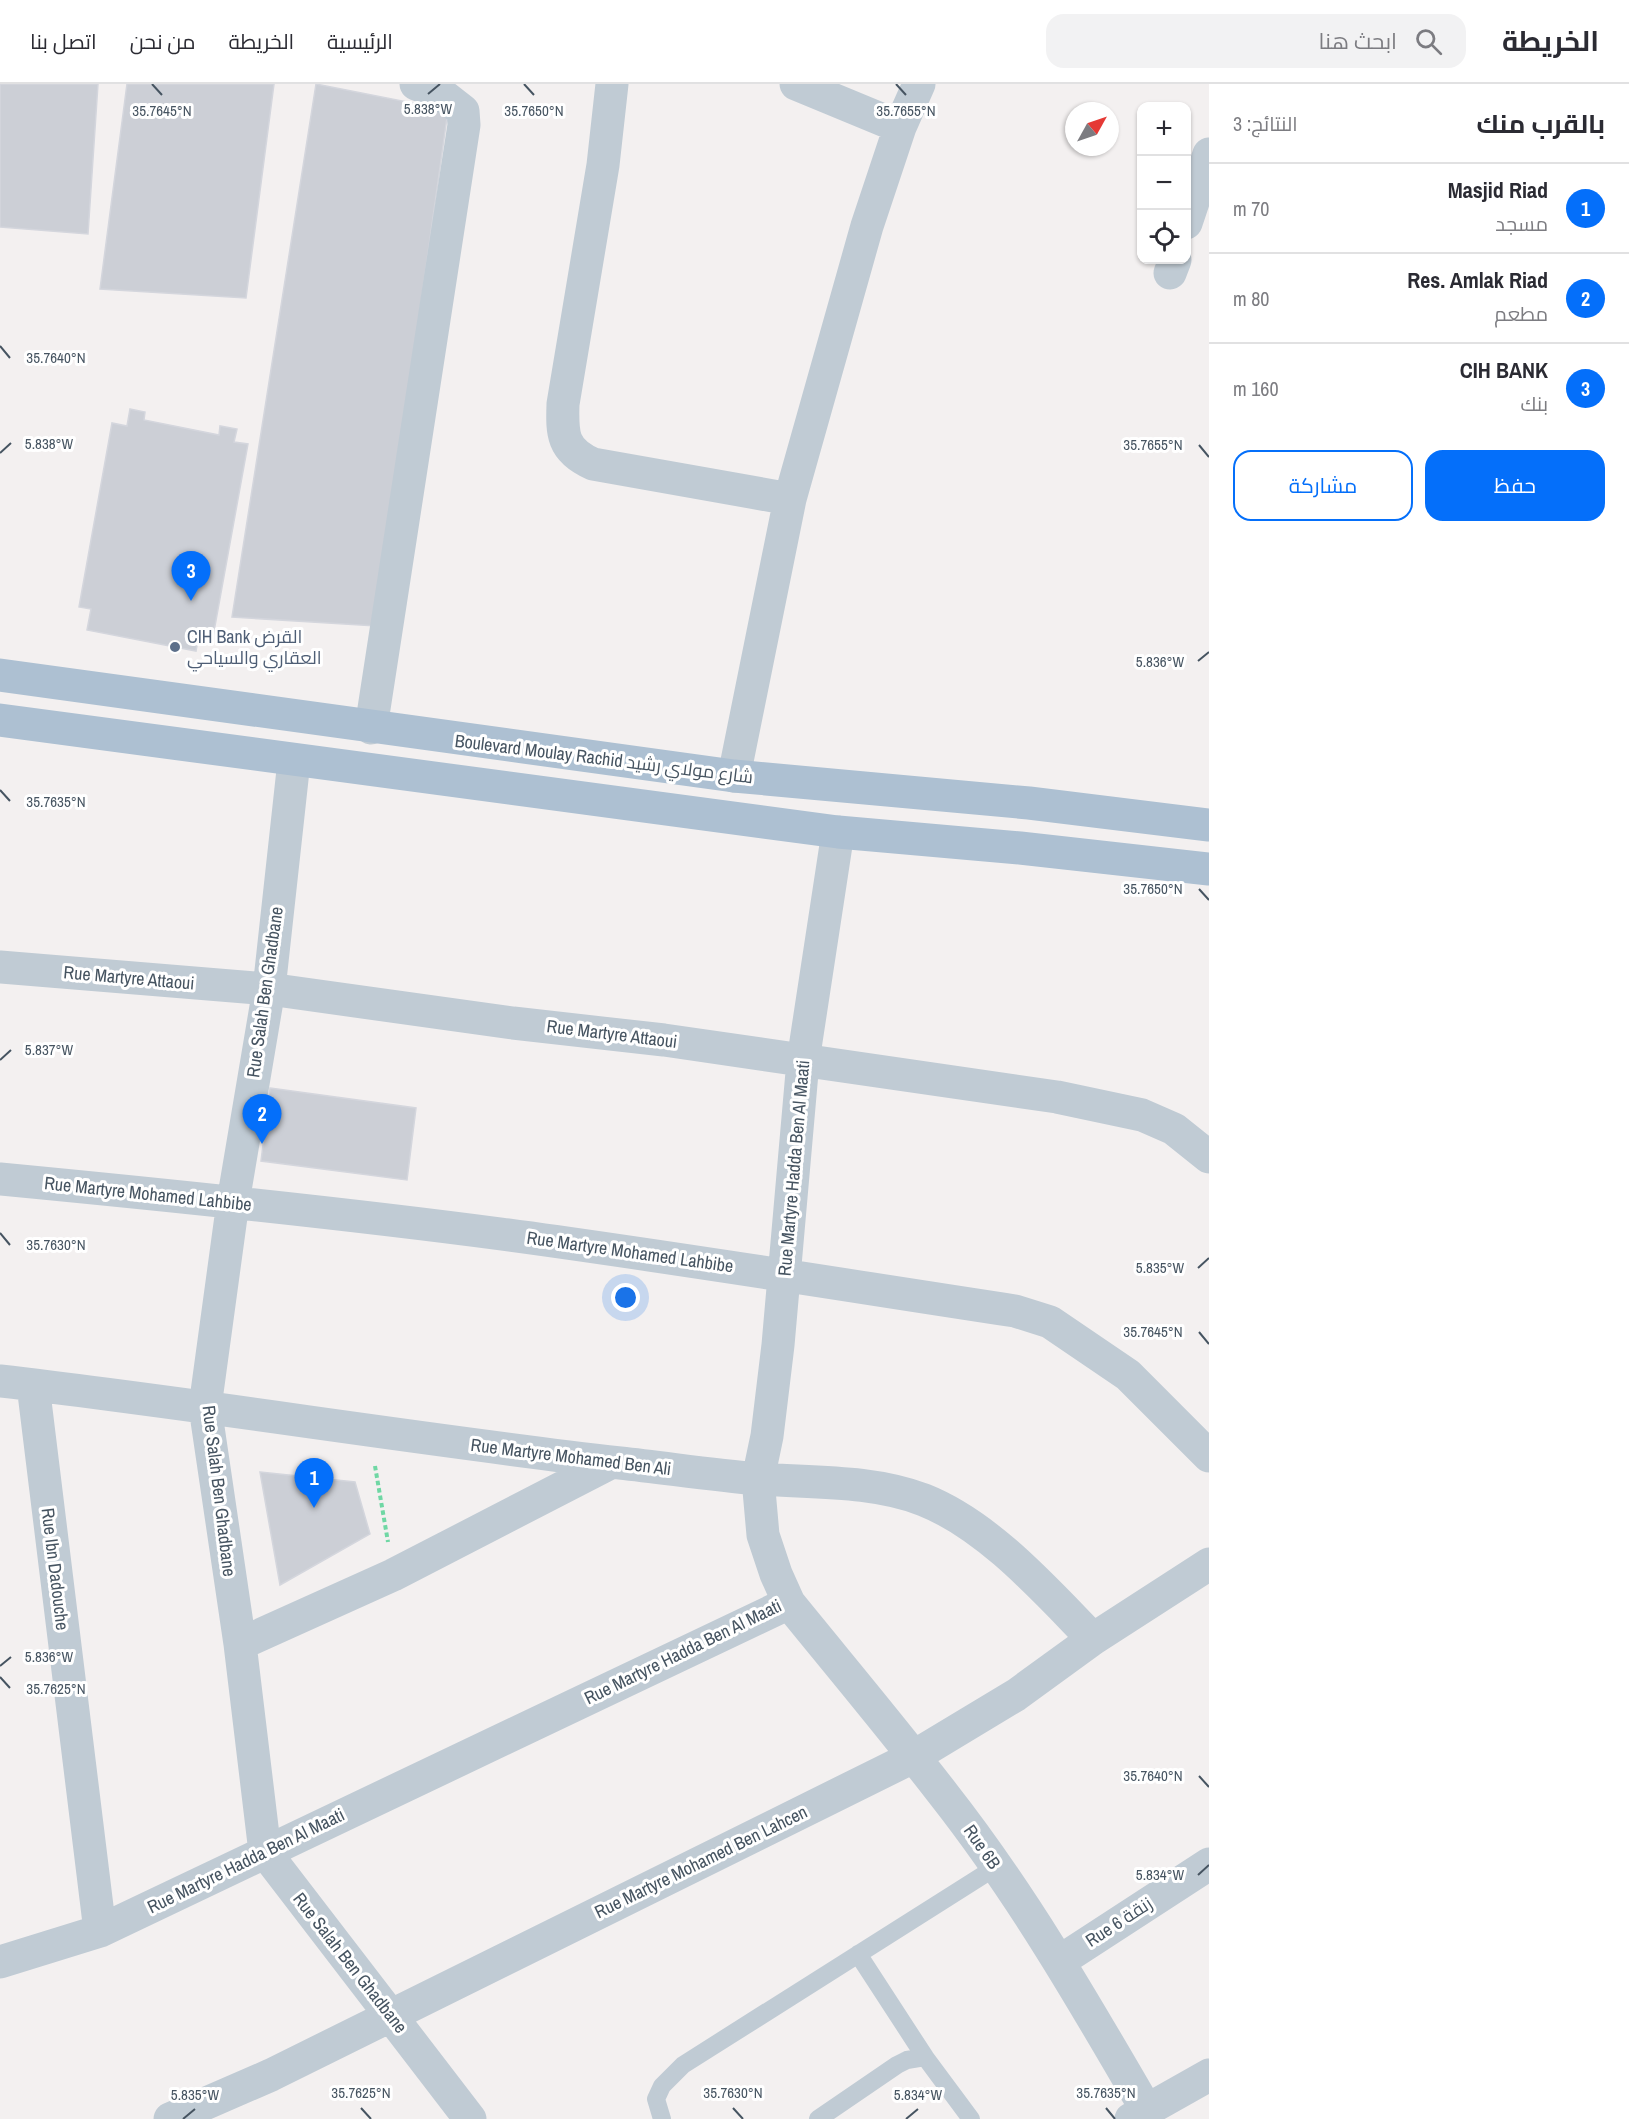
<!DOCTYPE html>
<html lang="ar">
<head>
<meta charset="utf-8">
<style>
  :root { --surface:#fff; --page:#f2f2f3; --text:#2b2b33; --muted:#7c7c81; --line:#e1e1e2; --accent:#046ffa }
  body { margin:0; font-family:"Archivo Narrow",Cairo,sans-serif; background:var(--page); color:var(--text); direction:rtl }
  .controls { position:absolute; right:18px; top:18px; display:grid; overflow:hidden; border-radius:12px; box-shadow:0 2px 4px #0004 }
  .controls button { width:54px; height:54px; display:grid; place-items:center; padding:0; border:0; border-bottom:2px solid var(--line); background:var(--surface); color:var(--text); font:30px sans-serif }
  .compass { position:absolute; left:1065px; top:18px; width:54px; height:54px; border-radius:50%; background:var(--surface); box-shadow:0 2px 4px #0004; rotate:50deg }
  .you { position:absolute; left:626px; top:1214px; width:21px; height:21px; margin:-15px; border:4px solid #fff; border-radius:50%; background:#1a73e8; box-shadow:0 0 0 9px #1a73e833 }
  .badge { display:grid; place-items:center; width:39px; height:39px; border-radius:50%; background:var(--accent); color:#fff; font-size:20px; font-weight:700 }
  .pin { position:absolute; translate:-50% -50px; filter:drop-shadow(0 2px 3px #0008) }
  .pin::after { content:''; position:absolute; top:32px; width:21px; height:18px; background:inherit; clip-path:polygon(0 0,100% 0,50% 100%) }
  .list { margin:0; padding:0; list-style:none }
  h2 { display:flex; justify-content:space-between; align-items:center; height:78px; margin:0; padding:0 24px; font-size:26px }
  h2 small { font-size:20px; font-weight:400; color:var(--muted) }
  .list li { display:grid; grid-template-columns:39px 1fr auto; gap:18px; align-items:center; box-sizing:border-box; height:90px; padding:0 24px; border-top:2px solid var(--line) }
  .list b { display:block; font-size:22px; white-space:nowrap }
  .list p { margin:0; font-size:20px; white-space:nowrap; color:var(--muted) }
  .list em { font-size:20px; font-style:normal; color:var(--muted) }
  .actions { display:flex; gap:12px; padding:18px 24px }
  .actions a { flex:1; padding:14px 0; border:2px solid var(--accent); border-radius:18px; text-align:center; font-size:21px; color:var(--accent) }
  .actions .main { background:var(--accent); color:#fff }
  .icon { flex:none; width:33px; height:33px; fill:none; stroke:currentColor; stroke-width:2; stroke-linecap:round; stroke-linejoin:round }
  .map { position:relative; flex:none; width:1209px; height:2035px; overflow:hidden; direction:ltr }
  header { display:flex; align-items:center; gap:36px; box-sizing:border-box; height:84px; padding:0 30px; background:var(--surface); border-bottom:2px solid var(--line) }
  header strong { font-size:28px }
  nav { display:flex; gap:33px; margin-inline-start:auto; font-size:21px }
  .search { width:420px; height:54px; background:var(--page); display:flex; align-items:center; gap:15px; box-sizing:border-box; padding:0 21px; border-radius:18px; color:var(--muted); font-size:22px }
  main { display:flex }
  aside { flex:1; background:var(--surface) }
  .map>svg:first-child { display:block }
  .building { fill:#cccfd6; stroke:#d4d6dd; stroke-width:1.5 }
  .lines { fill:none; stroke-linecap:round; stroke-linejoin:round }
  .path { stroke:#6fd7a4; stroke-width:4; stroke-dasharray:4.5 3; stroke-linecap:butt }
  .lane { stroke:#c0cbd4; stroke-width:18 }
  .street { stroke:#c0cbd4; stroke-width:33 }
  .primary { stroke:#adc0d2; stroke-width:33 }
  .ticks { fill:none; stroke:#465461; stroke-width:2 }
  .service-dot { fill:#5c6f8a; stroke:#fff; stroke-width:2 }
  .labels { text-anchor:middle; stroke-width:6; stroke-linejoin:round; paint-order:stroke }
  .service-label { font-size:18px; fill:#4e5e75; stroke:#fff; text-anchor:start }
  .street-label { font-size:18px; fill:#465461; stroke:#fff }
  .ticks-label { font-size:15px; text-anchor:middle; fill:#465461; stroke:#fff; stroke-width:6; stroke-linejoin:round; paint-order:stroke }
</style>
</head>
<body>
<header>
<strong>الخريطة</strong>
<div class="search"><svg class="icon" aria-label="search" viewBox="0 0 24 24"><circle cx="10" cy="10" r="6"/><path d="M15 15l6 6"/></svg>ابحث هنا</div>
<nav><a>الرئيسية</a><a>الخريطة</a><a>من نحن</a><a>اتصل بنا</a></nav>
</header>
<main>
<aside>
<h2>بالقرب منك<small>النتائج: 3</small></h2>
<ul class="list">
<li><span class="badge">1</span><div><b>Masjid Riad</b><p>مسجد</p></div><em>70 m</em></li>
<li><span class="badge">2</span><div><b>Res. Amlak Riad</b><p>مطعم</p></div><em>80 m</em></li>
<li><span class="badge">3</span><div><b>CIH BANK</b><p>بنك</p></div><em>160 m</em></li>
</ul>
<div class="actions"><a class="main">حفظ</a><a>مشاركة</a></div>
</aside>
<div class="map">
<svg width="1209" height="2035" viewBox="0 0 1209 2035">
  <rect width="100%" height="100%" fill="#f3f0f0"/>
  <!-- building -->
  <path class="building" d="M0,0H98L88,150L0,143Z
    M127,0H274L246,214L100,205Z
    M316,0L448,26L376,542L232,533Z
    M130,325L145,328L144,336L219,351L220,342L237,345L234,358L248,360L213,553L199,551L196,567L87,546L91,525L79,523L112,339L127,342Z
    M270,1004L416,1024L407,1096L261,1077Z
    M260,1388L355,1398L370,1450L280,1501Z"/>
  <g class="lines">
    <!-- path -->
    <path class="path" d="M375,1382L388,1458"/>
    <!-- lane -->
    <path class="lane" d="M858,1870L925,1973
      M662,2035L656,2015L662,2002L683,1981L996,1783
      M818,2035L897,1981L907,1976L925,1973L971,2035"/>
    <!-- street -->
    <path class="street" d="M612,0L603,81L563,320C562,350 562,366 593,380L790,415
      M796,0L900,43
      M1186,139L1209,70
      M1170,189L1175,176
      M371,644L464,41L463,27L440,9L416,0
      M294,677L269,905L233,1118L205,1323L240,1560L265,1768L470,2035
      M734,692L790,415L867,142L900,43L919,0
      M838,748L803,977L778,1261L767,1352L758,1395L763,1451L776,1490L789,1519C841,1583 894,1646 944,1711C1021,1809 1084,1918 1146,2025
      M0,883L269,905L513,939L664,956L1057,1013L1142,1031L1174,1045L1209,1073
      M0,1095C167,1111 334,1128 501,1150C673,1173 844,1201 1015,1227L1050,1238L1128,1291L1209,1372
      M0,1297C207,1321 413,1355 620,1379C666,1384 712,1391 758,1395C813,1399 872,1396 924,1416C989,1442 1045,1506 1093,1555
      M33,1301L100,1847
      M240,1560L393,1491L612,1378
      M1060,1877L1209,1780
      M0,1878L100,1847L789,1519
      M170,2035L271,1991L913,1673L1016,1611L1093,1555L1209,1480
      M1131,2035L1209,1991"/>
    <!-- primary -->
    <path class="primary" d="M0,591L734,692L1029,719L1209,741
      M0,636L838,748L1020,764L1209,785"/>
  </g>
  <!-- ticks -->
  <path class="ticks" d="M152,0L162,11M524,0L534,11M896,0L906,11M428,10L440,0M0,262L10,274M1199,361L1209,373M0,369L11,359M1198,577L1209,568M0,706L10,717M1199,805L1209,816M0,976L11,966M0,1149L10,1161M1198,1184L1209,1174M1199,1248L1209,1260M0,1582L11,1573M0,1593L10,1604M1199,1692L1209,1703M1198,1791L1209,1781M361,2024L371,2035M733,2024L743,2035M1106,2024L1115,2035M183,2035L195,2025M906,2035L918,2025"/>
  <!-- markers -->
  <circle class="service-dot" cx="175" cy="563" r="6"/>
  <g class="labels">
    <!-- service labels -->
    <g class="service-label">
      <text x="187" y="559">CIH Bank القرض<tspan x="187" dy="21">العقاري والسياحي</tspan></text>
    </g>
    <!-- street labels -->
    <g class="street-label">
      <text transform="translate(604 675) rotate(7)" y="6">Boulevard Moulay Rachid شارع مولاي رشيد</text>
      <text transform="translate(129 894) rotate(5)" y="6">Rue Martyre Attaoui</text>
      <text transform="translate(265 908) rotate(-82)" y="6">Rue Salah Ben Ghadbane</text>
      <text transform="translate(612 950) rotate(7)" y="6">Rue Martyre Attaoui</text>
      <text transform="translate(794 1084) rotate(-85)" y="6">Rue Martyre Hadda Ben Al Maati</text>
      <text transform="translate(148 1110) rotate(6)" y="6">Rue Martyre Mohamed Lahbibe</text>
      <text transform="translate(630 1168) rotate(8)" y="6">Rue Martyre Mohamed Lahbibe</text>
      <text transform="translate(571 1373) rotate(7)" y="6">Rue Martyre Mohamed Ben Ali</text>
      <text transform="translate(219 1407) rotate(83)" y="6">Rue Salah Ben Ghadbane</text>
      <text transform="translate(55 1485) rotate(83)" y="6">Rue Ibn Dadouche</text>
      <text transform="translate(683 1568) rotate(-26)" y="6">Rue Martyre Hadda Ben Al Maati</text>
      <text transform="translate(982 1763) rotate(55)" y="6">Rue 6B</text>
      <text transform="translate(246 1777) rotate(-26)" y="6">Rue Martyre Hadda Ben Al Maati</text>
      <text transform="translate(701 1778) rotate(-26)" y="6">Rue Martyre Mohamed Ben Lahcen</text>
      <text transform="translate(1119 1838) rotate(-33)" y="6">Rue 6 زنقة</text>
      <text transform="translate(350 1879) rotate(52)" y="6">Rue Salah Ben Ghadbane</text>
    </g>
  </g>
  <g class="ticks-label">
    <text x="428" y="30">5.838°W</text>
    <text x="162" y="32">35.7645°N</text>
    <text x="534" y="32">35.7650°N</text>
    <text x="906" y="32">35.7655°N</text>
    <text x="56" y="279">35.7640°N</text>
    <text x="49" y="365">5.838°W</text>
    <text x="1153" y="366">35.7655°N</text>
    <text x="1160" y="583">5.836°W</text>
    <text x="56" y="723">35.7635°N</text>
    <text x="1153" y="810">35.7650°N</text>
    <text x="49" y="971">5.837°W</text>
    <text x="56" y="1166">35.7630°N</text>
    <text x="1160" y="1189">5.835°W</text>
    <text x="1153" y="1253">35.7645°N</text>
    <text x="49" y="1578">5.836°W</text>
    <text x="56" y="1610">35.7625°N</text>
    <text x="1153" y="1697">35.7640°N</text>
    <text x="1160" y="1796">5.834°W</text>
    <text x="361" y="2014">35.7625°N</text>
    <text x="733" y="2014">35.7630°N</text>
    <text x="1106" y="2014">35.7635°N</text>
    <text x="195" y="2016">5.835°W</text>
    <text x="918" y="2016">5.834°W</text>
  </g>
</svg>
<div class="controls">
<button>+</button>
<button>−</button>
<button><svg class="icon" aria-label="locate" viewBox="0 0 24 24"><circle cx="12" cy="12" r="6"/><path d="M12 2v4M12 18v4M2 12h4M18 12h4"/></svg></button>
</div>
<svg class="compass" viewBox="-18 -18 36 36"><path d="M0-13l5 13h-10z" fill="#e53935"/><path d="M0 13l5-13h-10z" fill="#7c7c81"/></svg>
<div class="you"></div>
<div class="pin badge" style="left:314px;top:1424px">1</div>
<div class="pin badge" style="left:262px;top:1060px">2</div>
<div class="pin badge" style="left:191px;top:517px">3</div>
</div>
</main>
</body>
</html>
